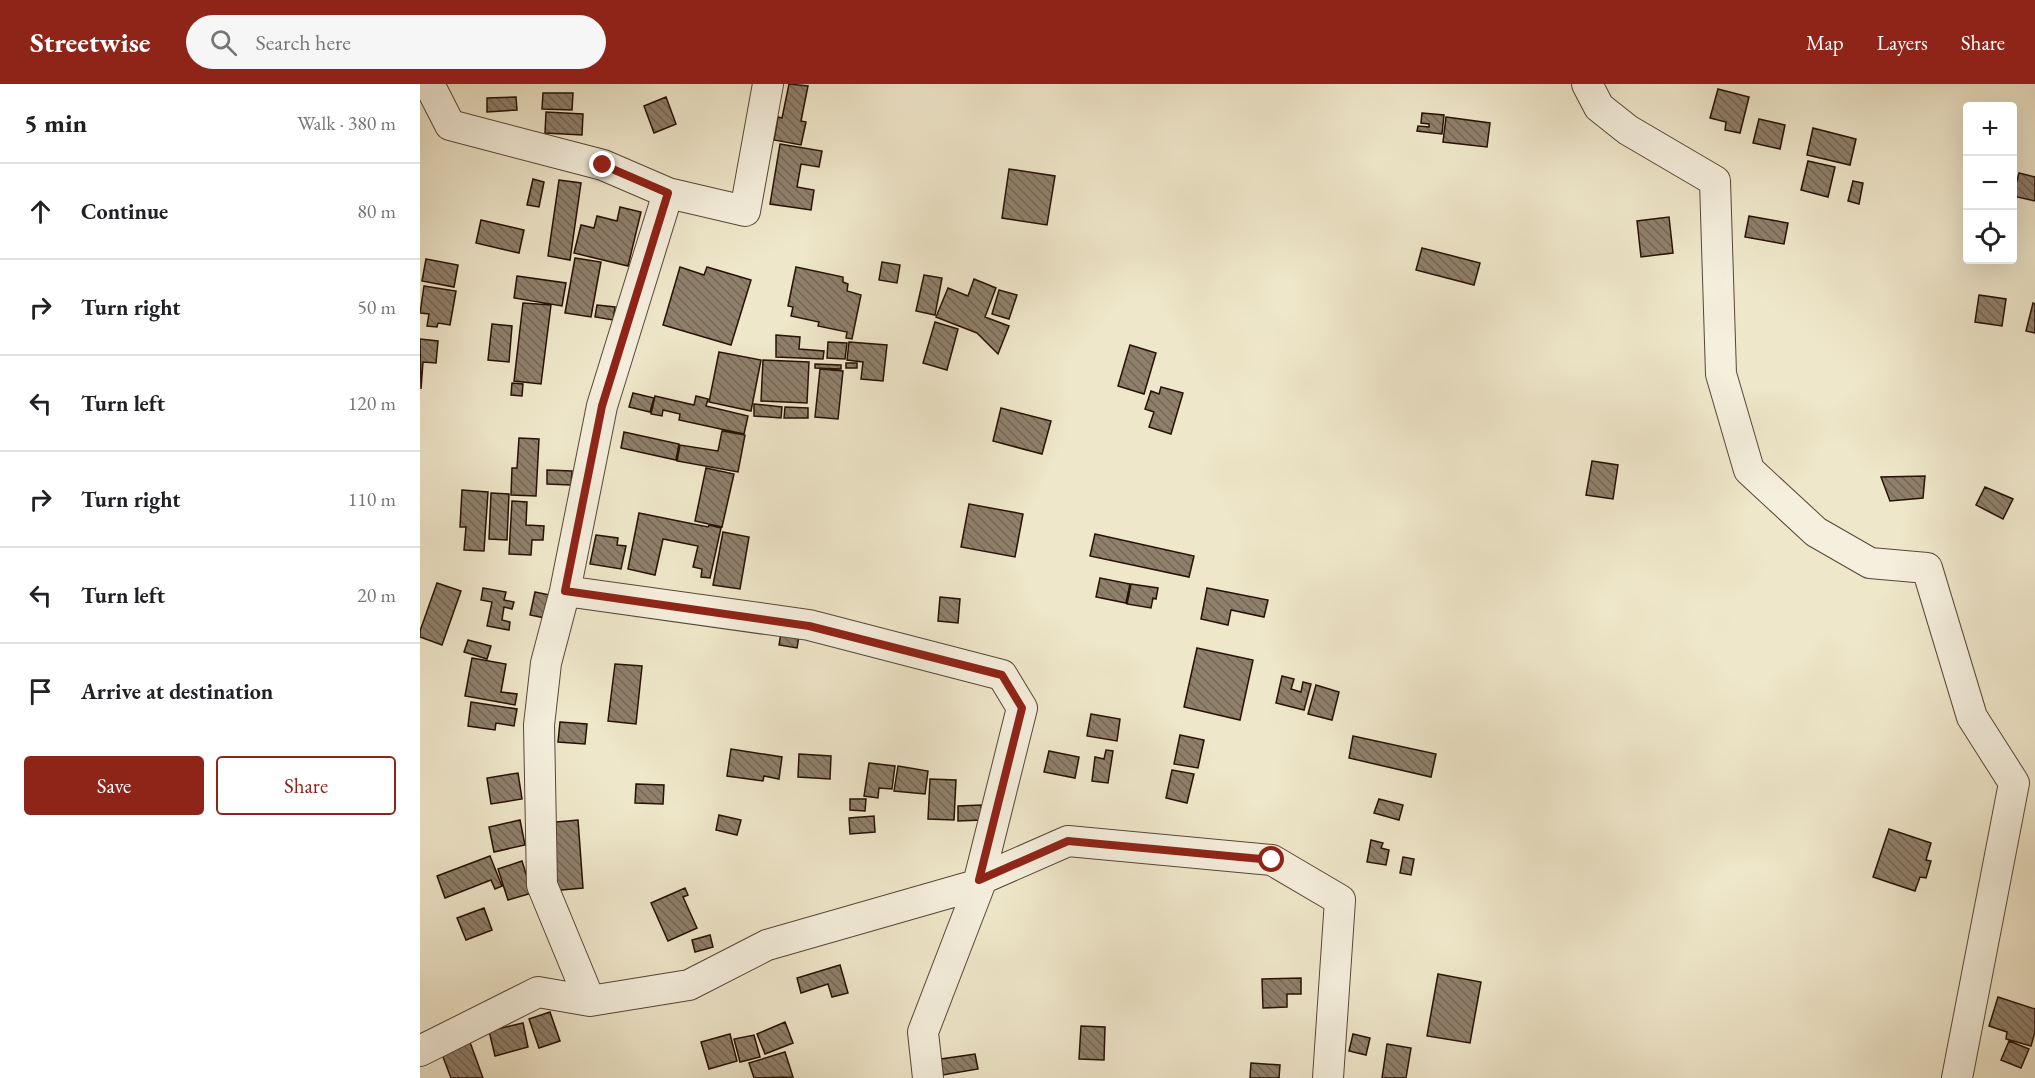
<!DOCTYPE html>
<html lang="en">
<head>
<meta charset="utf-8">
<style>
  :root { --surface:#fff; --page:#f6f6f6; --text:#202124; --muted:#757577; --line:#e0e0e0; --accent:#8f2418 }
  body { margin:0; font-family:"EB Garamond",serif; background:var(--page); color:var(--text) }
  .controls { position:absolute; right:18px; top:18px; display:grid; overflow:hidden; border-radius:6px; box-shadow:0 6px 24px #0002 }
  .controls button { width:54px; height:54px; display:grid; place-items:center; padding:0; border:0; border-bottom:2px solid var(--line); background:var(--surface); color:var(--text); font:30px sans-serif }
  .stop { position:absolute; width:18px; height:18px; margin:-14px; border:4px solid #8f2418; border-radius:50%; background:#fff }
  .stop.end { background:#8f2418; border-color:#fff; box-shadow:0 2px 6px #0008 }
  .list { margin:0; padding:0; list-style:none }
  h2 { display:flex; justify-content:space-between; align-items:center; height:78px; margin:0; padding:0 24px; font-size:26px }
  h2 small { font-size:20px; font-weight:400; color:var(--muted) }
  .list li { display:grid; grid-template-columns:39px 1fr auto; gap:18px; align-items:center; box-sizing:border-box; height:96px; padding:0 24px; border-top:2px solid var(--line) }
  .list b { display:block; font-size:22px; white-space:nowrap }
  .list em { font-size:20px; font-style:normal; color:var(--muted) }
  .actions { display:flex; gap:12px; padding:18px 24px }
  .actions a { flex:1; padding:14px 0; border:2px solid var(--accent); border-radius:6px; text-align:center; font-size:21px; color:var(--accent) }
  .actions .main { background:var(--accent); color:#fff }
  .icon { flex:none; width:33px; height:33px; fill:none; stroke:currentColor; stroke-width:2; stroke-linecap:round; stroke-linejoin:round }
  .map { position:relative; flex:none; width:1615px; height:994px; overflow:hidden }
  header { display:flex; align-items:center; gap:36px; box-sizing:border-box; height:84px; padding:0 30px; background:var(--accent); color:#fff }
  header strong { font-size:28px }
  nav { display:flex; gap:33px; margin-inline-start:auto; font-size:21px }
  .search { width:420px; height:54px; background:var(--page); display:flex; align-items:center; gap:15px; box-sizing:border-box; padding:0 21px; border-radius:33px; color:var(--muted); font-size:22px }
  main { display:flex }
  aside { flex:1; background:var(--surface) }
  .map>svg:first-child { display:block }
  .building { fill:url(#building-back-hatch); stroke:#271105; stroke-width:1.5 }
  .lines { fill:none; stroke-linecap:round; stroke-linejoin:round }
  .minor-casing { stroke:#594636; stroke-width:32 }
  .minor { stroke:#f5efdd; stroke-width:30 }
  .route { stroke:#8f2418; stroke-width:8 }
</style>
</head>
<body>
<header>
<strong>Streetwise</strong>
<div class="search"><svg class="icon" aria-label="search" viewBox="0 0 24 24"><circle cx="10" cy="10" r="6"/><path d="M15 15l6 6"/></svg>Search here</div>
<nav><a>Map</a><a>Layers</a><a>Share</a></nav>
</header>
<main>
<aside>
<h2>5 min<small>Walk · 380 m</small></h2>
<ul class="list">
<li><svg class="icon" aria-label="ahead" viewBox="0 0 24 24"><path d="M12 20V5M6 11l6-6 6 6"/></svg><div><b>Continue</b></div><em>80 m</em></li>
<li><svg class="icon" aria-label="right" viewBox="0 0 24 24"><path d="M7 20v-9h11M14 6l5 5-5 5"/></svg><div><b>Turn right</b></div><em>50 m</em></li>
<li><svg class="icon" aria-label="left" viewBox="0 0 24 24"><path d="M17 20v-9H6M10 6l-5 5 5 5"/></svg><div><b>Turn left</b></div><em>120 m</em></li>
<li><svg class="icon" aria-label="right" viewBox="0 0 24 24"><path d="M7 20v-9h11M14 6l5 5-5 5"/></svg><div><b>Turn right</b></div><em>110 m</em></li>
<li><svg class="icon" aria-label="left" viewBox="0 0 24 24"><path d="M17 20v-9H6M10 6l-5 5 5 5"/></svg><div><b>Turn left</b></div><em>20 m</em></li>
<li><svg class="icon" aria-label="arrive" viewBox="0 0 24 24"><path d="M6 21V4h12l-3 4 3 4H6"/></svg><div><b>Arrive at destination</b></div></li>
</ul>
<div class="actions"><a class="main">Save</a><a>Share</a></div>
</aside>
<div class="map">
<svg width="1615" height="994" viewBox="0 0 1615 994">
  <defs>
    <pattern id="building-back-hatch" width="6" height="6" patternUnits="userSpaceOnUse" patternTransform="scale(1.5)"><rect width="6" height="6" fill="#8f806b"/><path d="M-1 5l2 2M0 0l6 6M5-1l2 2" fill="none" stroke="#756756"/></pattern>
  </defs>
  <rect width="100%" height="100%" fill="#efe7ca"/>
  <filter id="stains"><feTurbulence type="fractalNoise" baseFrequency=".00333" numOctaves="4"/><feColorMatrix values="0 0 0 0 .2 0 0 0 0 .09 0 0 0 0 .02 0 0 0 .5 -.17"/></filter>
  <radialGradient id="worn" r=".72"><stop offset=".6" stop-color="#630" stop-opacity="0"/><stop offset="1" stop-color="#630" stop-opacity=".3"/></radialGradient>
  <!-- building -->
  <path class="building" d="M369,0L388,2L381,37L386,38L381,61L354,56L358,33L362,34Z
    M1298,5L1329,13L1320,49L1305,46L1306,38L1290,34Z
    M123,9H153L152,26L122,25Z
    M96,13L97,26L67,28V14Z
    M246,13L256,40L234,49L224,22Z
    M126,28L163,30L162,51L125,49Z
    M1002,29L1024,31L1022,50L997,47L998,42L1009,43V40L1001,39Z
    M1026,33L1070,39L1067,63L1023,58Z
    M1339,35L1365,41L1360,65L1333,59Z
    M1393,44L1436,55L1430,81L1387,71Z
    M360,60L402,67L399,83L381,80L377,103L394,106L391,126L350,120Z
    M1388,77L1415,83L1408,113L1381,106Z
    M589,85L635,92L627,141L582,134Z
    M1599,89L1615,93V117L1593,112Z
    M113,95L124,98L119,123L107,121Z
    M139,96L161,99L150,176L128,172Z
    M1433,97L1443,99L1439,120L1428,117Z
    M200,123L221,128L208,182L154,169L161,141L174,144L177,132L197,137Z
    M1329,132L1368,139L1364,160L1325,153Z
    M1249,133L1253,169L1221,173L1217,137Z
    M61,136L104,146L99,169L56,159Z
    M1002,164L1060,179L1054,201L996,186Z
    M155,174L181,178L171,233L145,229Z
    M6,175L38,181L34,203L2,197Z
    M462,178L480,181L477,199L459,196Z
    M260,183L284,191L287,183L331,196L311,261L243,241Z
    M376,183L423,193V198L428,200L427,207L441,211L432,255L426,254L427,248L398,242L399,238L371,232L373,223L368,222Z
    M504,191L522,194L515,231L496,227Z
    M97,192L146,199L142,222L94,214Z
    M554,195L576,204L565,233L589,242L578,270L557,249L516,233L528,204L548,212Z
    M4,202L36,207L30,241L18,239L17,243L7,242L9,230L0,229Z
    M579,206L597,211L589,235L572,230Z
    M1559,211L1586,215L1582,242L1555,238Z
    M103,219L131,221L121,300L94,297Z
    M1613,219L1615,220V249L1606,247Z
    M177,221L195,223L193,236L175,233Z
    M515,238L538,245L527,286L503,279Z
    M72,240L92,242L89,278L68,276Z
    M356,251L380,253L379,265L404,267L403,275L356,273Z
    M0,255L18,257L16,279L3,278L1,305Z
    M408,258L427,259L425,275L407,274Z
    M429,258L467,261L463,297L441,295L443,278L427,276Z
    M710,261L736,269L724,310L698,302Z
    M299,268L341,276L331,327L289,318Z
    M343,276L389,278L387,319L341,317Z
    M426,279H437V284H426Z
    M395,280L421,281V285L395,284Z
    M400,285L423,287L418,335L395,333Z
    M92,299L103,300L102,312L91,311Z
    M741,303L763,309L751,350L729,343L734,328L725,325L731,307L739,310Z
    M213,309L234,314L230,328L209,323Z
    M235,312L274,321L276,312L288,315L286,322L328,332L324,350L259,336L260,330L243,326L242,332L231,330Z
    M334,320L362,323L361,334L334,332Z
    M365,323L388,324V334H364Z
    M581,324L631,337L622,370L573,357Z
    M302,347L325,351L318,388L257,377L260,361L298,367Z
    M204,348L259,360L256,376L201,364Z
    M99,354L119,355L116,412L91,411L92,384H97Z
    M1172,377L1198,381L1193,415L1166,411Z
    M286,384L314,390L302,443L275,437Z
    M127,386L152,387L151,401L127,400Z
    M1505,392L1503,414L1470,417L1461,393Z
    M1565,403L1593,415L1583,435L1556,421Z
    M42,406L68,408L64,467L44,466L46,443H40Z
    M71,409L89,410L87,456L69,455Z
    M92,417L107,418L106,441L124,442L123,456H112L111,471L89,470Z
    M549,420L603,430L595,473L541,463Z
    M219,429L288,443L289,441L301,444L290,494L281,493L282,485L273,483L278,462L243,455L235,491L208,485Z
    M303,448L329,453L320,505L293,501Z
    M675,450L774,472L769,493L670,472Z
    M176,451L198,454L197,461L206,462L201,485L170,480Z
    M680,494L710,500L706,519L676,513Z
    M17,499L41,507L22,561L0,553V547Z
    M711,500L738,504L736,515L733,514L731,524L707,520Z
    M63,504L86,508L84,516L94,518L92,525L84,523L82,536L90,538L89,546L67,542L72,518L61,516Z
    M787,504L848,516L844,533L811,526L808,541L781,535Z
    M115,508L130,511L125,534L110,531Z
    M520,513L540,515L538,539L518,537Z
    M361,549L379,552L377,564L359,561Z
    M48,556L71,562L67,575L44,568Z
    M777,564L833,576L820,636L764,623Z
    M52,574L86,580L81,608L97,610L95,621L45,612Z
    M195,580L222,582L216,640L188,637Z
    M862,592L874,595L871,605L881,608L883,598L891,600L884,626L856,619Z
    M896,601L919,608L912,636L888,630Z
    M51,618L97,625L94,642L76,639L75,646L48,642Z
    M671,630L700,635L697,657L667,652Z
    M140,638L167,640L165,660L138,658Z
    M760,651L784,656L778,684L754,680Z
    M933,652L1016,670L1011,693L929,674Z
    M311,665L362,673L359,695L344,692L343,697L307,692Z
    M686,666L693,667L688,699L672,697L675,673L684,675Z
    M629,667L659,673L655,694L624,688Z
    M379,670L411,672L410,695L378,693Z
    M449,679L475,682L472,705L459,704L458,714L444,712Z
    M478,682L508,687L505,710L474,707Z
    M752,686L774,690L767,719L746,714Z
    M98,689L102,715L71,720L67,694Z
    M510,695L536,696L534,736L508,735Z
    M216,700L244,701L243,720L215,719Z
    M430,715H446L445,727L430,726Z
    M959,715L983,721L979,736L954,729Z
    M561,721L562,736L538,737V722Z
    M299,731L321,736L317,751L296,746Z
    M454,732L455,748L430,750L429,734Z
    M100,736L105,761L74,768L69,743Z
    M158,736L163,804L131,807L126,739Z
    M1469,745L1511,759L1506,776L1511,777L1506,794L1500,793L1495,807L1453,793Z
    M951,756L963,759L961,764L969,766L966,781L947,778Z
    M70,772L82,802L75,805L71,796L25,814L17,792Z
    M983,773L994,775L991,791L980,789Z
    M102,777L112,809L88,816L78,785Z
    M265,804L268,811L263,813L277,844L248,857L231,819Z
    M64,824L72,846L46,856L37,834Z
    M290,851L293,863L275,868L272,856Z
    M420,881L428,909L412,913L408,900L381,909L377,894Z
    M1018,890L1061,898L1050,959L1007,952Z
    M881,894V910H867V923L843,924L842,895Z
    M1578,913L1615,925V948L1611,962L1586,955L1587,948L1569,942Z
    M130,928L140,957L119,964L109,935Z
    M365,938L373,959L345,970L337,950Z
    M103,939L108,963L75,972L69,947Z
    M661,942L685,943L684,976L659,975Z
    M47,950L63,994H31L18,960Z
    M310,950L317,977L289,985L281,958Z
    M933,950L950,954L946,971L929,967Z
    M334,951L340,973L320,978L314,955Z
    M1589,957L1609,965L1601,984L1581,976Z
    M967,960L991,964L986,994H962Z
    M365,968L373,993L334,994L329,979Z
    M555,970L558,985L523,991L521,975Z
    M831,979L860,981L859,994H830Z"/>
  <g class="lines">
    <defs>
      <path id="minor" d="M9,0L30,41L183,81L248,109L182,322L145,507L126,579L119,641L122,801L170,917
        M1167,0L1179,23L1208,46L1295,97L1301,290L1329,386L1396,448L1450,479L1507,484L1552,633L1594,699L1537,994
        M248,109L325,127L348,0
        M145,507L389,541L582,591L602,624L559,796L560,800L503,948L508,994
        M559,796L648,757L852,776L920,816L908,994
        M0,967L118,908L170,917L269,901L347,861L560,800"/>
    </defs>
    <!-- minor casing -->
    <use href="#minor" class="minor-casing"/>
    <!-- minor -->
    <use href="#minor" class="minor"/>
  </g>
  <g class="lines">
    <!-- route -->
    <path class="route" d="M183,81L248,109L182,322L145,507L389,542L582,591L602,624L559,796L648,757L852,776"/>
  </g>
  <rect width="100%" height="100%" filter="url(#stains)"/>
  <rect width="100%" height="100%" fill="url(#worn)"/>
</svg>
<div class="controls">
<button>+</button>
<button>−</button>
<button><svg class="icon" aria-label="locate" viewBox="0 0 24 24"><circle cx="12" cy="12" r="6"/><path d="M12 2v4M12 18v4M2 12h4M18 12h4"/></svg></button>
</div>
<div class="stop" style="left:852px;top:776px"></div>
<div class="stop end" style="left:183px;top:81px"></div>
</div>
</main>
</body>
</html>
